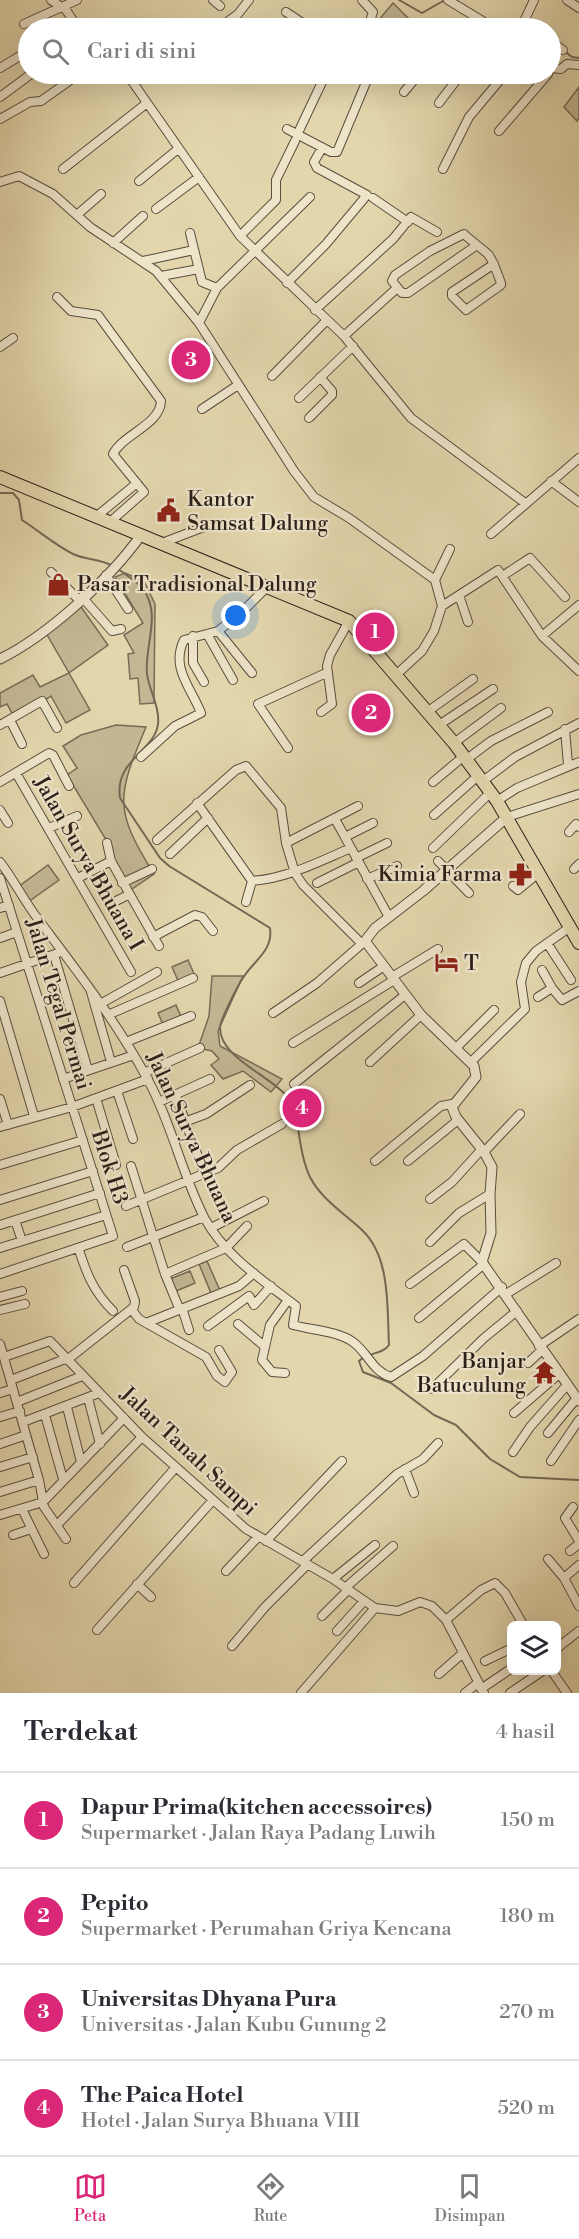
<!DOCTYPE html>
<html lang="id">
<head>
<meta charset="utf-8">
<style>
  :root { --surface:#fff; --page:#f2f2f3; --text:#2b2b33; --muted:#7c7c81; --line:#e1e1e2; --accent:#db2777 }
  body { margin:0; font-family:"Libre Bodoni",serif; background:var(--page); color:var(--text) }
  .controls { position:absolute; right:18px; bottom:18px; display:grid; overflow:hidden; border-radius:9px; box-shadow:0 6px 24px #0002 }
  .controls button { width:54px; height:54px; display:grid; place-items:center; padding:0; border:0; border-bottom:2px solid var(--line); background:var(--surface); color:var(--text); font:30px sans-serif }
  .you { position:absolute; left:236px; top:616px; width:21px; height:21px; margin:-15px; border:4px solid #fff; border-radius:50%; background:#1a73e8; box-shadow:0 0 0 9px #1a73e833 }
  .badge { display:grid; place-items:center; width:39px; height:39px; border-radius:50%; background:var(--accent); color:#fff; font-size:20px; font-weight:700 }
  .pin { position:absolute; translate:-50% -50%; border:3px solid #fff; box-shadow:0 2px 6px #0006 }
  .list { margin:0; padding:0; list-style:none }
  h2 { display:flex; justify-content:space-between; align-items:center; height:78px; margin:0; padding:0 24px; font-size:26px }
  h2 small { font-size:20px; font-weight:400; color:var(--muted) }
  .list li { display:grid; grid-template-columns:39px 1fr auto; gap:18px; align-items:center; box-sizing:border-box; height:96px; padding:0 24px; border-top:2px solid var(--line) }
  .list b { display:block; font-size:22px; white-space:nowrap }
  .list p { margin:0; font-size:20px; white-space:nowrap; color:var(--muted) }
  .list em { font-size:20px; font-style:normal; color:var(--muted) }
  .icon { flex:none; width:33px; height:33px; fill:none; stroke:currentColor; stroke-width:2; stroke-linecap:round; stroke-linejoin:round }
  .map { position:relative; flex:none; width:579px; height:1693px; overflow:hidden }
  .search { position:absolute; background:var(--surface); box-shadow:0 6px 24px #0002; left:18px; right:18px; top:18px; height:66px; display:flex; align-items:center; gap:15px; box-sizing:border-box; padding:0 21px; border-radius:33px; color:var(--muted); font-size:22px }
  .sheet { height:462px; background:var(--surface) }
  nav { display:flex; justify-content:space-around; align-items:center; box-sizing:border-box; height:84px; border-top:2px solid var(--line); background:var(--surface); font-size:16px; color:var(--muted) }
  nav a { display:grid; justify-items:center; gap:3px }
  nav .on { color:var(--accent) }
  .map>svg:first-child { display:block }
  .green { fill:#c4b794; stroke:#786b56; stroke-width:1.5 }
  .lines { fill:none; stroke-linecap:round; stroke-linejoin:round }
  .stream { stroke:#746854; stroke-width:2 }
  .minor-casing { stroke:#594d3e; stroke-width:10 }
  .tertiary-casing { stroke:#594d3e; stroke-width:11 }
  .primary-casing { stroke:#2b1f19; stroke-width:14 }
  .minor { stroke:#ede4ca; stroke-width:8 }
  .tertiary { stroke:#ede4ca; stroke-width:9 }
  .primary { stroke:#e3d6ad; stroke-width:12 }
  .labels { text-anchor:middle; stroke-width:4.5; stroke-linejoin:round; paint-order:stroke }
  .poi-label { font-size:21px; fill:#2b1f19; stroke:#ede4ca; text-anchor:start }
  .street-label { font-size:21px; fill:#2b1f19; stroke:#ede4ca }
</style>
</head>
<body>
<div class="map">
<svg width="579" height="1693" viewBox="0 0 579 1693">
  <rect width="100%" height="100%" fill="#e3d6ad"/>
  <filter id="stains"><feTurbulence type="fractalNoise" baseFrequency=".00333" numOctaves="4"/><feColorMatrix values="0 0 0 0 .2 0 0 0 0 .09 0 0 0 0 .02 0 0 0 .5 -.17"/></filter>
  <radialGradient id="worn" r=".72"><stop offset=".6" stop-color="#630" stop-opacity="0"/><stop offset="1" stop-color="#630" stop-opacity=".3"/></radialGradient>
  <!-- green -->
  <path class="green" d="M393,3L418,28H372Z
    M579,87V118L577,121L564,107Z
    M125,573L144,581L155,604L154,703L140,704L138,678L130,679L128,654L134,653L124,635L143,623L115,577Z
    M81,607L108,645L69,673L90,710L66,723L51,696L15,719L7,704L0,707V693L33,675L40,687L69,673L46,633Z
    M116,725L146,727C117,796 113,809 154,874L129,891L116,872L105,838L67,775L77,768L63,746L81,735Z
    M48,865L59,880L28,902L18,887Z
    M188,960L196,978L180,985L172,967Z
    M212,976H243L218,1031L220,1046L282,1079L271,1092L243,1071L223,1079L211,1065L219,1059L212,1051L198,1048L209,1016Z
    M176,1005L183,1021L165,1029L158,1013Z
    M207,1261L222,1295L213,1298L199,1264Z
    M190,1271L195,1283L174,1292L170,1279Z"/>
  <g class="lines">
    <!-- stream -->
    <path class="stream" d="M399,0L422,13L445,0
      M485,19L507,28
      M564,51L572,57L579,58
      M0,493H13L19,500L22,520C39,531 55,545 73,554C85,560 99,558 113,566
      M118,569C126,575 137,581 143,589C162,614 144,647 147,674C149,690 160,707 158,724C155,751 114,760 120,798L160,858L169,866L270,928C273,950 256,959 245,975C240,981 219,1022 220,1028C220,1060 277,1077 294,1105C299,1128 300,1156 310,1177C321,1199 345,1214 362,1230C391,1257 387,1309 389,1345C382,1355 368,1352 359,1361L363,1372L391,1383L434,1415L456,1425L490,1459L520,1477L579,1480"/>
    <defs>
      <path id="minor" d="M51,0L66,10L78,28
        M213,0L220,6
        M362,0L373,12L369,24L363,28
        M448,0L494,28
        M567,0L579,8
        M286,12L310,28
        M24,24L77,0
        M219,28L238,14L249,0
        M521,28L534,0
        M550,41L563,50
        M0,68L28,51
        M550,68L561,69L567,64L579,65
        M127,74L240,236L344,336L411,418L525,503
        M404,92L419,74
        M0,97L31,74
        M439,103L461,74
        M0,119L30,102L41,101L79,74
        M287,129L331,152H337L367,80
        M499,131L548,74
        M297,135L322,82
        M63,169L147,103
        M443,169L469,117L505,74
        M139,181L178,149
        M0,182L19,176L53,194L90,227L156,271L199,323L294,471L314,497L349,518L435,580L442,606L434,631L422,651L396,675
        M373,198L408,222
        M156,209L199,177
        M78,214L101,194
        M190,233L202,282L217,288
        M240,236L276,200V180L295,141
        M113,243L143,216
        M477,245L408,293H402L392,281L395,275L430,251L464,234L466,236L488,254C494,262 497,273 501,283V285L466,310L452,296V292L494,264
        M143,261L194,250
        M161,276L199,269
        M287,283L326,244L367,195L317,168L314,162L322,148
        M57,297L71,311L98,315L161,401C160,425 123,434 113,454L144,492L110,522
        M315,310L393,239L411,217L437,232
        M199,323L217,288L310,197
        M344,336L396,289
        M0,347L13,338
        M272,376L327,320
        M299,398L353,346
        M202,409L238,385
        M309,418L332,395V391L320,377
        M551,481L579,502
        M97,516L137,483
        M491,534L579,458
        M162,543L209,525
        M51,572L79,600
        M106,575L128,609
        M504,575L530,558L565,597
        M435,580L450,549
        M459,595L468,622
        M82,597L112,631L121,629
        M442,606L498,570L542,636L579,671
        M218,631L252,673
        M207,634L233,680
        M193,636V663L204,682
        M542,636L579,605
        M321,712L332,704L327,666L330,655L349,621
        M427,712L473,679
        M10,720L22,744
        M0,725L42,701L57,728
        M439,725L493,689
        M565,729L568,765
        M454,743L501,708
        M288,748L258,704L326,673
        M141,757L175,726L201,713C192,689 170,668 184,640L218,631L241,613L268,586
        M467,759L491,741L548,712
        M16,773L131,972
        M483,781L515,757L579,723
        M0,782L49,753L53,755L69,786
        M433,782L464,756
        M497,801L517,788L579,762
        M197,803L252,881C288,878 318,862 351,848
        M0,810L8,823
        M434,815L479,775
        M507,817L579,794
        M335,819L389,917
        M49,828L77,816
        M569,832L576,824L579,827
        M345,837L373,823
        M157,840L236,770L246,766L281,808L286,843L295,873L303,885L362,944
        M107,843L111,861
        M286,843L358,806
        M433,848L491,792
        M170,854L208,818
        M356,858L387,843
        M438,861L469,893
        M0,862C14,880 24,901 38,919C77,971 117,1022 148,1080C172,1124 182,1175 205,1219C225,1256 264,1281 296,1306L293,1325C311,1330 338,1331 353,1342C369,1354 372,1371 391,1377L423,1356L502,1287
        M574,869L579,864
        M0,878L113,1236L0,1274
        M78,878L111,861L159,946
        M367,879L397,866
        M122,883L152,869
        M317,883L359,862
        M513,886L518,890L540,872
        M114,902L128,895
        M246,902L252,881
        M0,908L9,905
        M153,937L195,915L202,917L213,931
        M0,938L17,932
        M547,943L571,980
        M54,955L88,1070
        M0,973L58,953
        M392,977L438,949
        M359,983L384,966
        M552,988L562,1000L579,991
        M91,992L111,1062
        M538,997L552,988L542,970
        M0,1001L34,1116
        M102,1003L157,972
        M273,1013L317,983L364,942
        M110,1014L193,978
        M126,1042L191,1016
        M293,1043L394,980
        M457,1047L494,1010
        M370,1062L421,1015
        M471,1062L525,1009L521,982L526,963L536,951L570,927
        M144,1073L200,1048
        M63,1079L134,1055
        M294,1084L405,995
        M117,1091L133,1139
        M176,1096L204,1173
        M96,1098L116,1165
        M0,1099L8,1125
        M159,1102L210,1079
        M187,1121L206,1114L250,1085
        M0,1127L72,1107L148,1079
        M484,1152L520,1114
        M375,1161L441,1106L452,1104
        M408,1161L458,1120
        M0,1165L83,1140
        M131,1166L165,1274L179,1308
        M430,1199L452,1182L482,1149
        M0,1200L93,1171
        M126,1206L218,1168L237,1150L282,1124
        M15,1220L22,1241
        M0,1225L100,1193
        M211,1228L264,1201
        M430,1242L459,1213L490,1194
        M127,1247L204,1217
        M0,1248L106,1215
        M79,1250C87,1275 94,1292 113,1311
        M165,1274L226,1248L247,1226
        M410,1284L464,1244L482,1262
        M506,1294L556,1263
        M0,1297L22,1291
        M182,1308L189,1330
        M0,1310L25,1304
        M132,1310L139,1319L206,1357L217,1376L225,1382L232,1372L219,1350
        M419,1318L484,1264
        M146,1323L239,1286L254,1273
        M238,1324L264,1346
        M208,1326L249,1296L254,1305L271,1286
        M0,1344L39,1480L44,1507L66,1539
        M539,1346L579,1319
        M4,1357L50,1341L142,1437L246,1529L333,1579L375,1608L398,1611L420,1602L432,1606L446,1620L484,1693
        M67,1360L134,1307L135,1301L124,1270
        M528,1363L542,1350
        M285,1373L272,1372L262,1360L270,1325L288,1300
        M11,1380L65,1359
        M432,1389L484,1338L517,1311
        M0,1393L13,1389
        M88,1398L100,1444
        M17,1402L82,1376
        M67,1407L81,1462
        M514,1413L559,1374
        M45,1415L63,1479
        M0,1417L20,1411
        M23,1422L99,1393
        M548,1433L577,1398
        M0,1444L26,1435
        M513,1452L530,1427L567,1385
        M551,1461L579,1420
        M0,1467L33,1457
        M405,1469L414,1493
        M0,1492L39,1480
        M573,1507L565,1518L579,1541
        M22,1509L44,1554
        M0,1515L43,1502L124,1418
        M58,1524L142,1437
        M13,1535L31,1529
        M266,1541L342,1461
        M570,1551L579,1544
        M548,1559L564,1578L579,1606
        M303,1561L397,1474L423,1459L438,1443
        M226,1571L258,1537
        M564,1578L579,1565
        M333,1579L375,1545
        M74,1583L176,1467
        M137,1584L151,1597
        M345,1588L393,1546
        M322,1616L348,1590
        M446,1620L481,1590L495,1583L505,1593L524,1626
        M97,1630L213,1500
        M337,1631L364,1601
        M232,1646L265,1607L308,1564
        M556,1649L579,1631
        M485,1661L512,1648
        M551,1670L567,1693
        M439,1674L463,1653
        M481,1689L512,1668
        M301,1693L375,1608
        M465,1693L478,1683
        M510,1693L544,1670"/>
      <path id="tertiary" d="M0,659C47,636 111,578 141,535
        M507,817L423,891L375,928L365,941L421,1015L474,1066L476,1077L452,1107L456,1117L484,1152L492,1167L490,1194L491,1233L482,1262L579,1401"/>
      <path id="primary" d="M0,477L349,621L454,743L497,801L579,943"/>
    </defs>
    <!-- minor casing -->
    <use href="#minor" class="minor-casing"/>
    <!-- tertiary casing -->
    <use href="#tertiary" class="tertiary-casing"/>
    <!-- primary casing -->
    <use href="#primary" class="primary-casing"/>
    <!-- minor -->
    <use href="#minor" class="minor"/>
    <!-- tertiary -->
    <use href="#tertiary" class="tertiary"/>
    <!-- primary -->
    <use href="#primary" class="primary"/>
  </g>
  <!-- icons -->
  <defs>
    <symbol id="civic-bare" viewBox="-9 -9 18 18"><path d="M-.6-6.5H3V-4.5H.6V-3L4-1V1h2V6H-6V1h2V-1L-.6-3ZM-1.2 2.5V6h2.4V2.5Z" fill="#8f2418" stroke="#ede4ca" stroke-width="2.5" paint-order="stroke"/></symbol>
    <symbol id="shop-bare" viewBox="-9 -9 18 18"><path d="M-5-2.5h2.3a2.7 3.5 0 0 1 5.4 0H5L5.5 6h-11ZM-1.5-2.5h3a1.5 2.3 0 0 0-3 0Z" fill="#8f2418" stroke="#ede4ca" stroke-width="2.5" paint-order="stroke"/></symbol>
    <symbol id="pharmacy-bare" viewBox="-9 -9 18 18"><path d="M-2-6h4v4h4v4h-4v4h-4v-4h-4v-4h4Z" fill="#8f2418" stroke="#ede4ca" stroke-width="2.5" paint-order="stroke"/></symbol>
    <symbol id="hotel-bare" viewBox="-9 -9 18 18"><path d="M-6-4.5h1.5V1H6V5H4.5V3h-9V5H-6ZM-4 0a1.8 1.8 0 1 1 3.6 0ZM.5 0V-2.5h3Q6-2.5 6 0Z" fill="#8f2418" stroke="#ede4ca" stroke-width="2.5" paint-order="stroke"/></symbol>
    <symbol id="temple-bare" viewBox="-9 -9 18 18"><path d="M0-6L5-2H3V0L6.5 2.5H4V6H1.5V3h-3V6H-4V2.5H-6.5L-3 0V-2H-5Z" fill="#8f2418" stroke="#ede4ca" stroke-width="2.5" paint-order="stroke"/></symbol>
  </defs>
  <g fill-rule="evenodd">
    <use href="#civic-bare" x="152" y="494" width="33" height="33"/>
    <use href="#shop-bare" x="42" y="568" width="33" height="33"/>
    <use href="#pharmacy-bare" x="504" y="858" width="33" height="33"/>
    <use href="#hotel-bare" x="430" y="946" width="33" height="33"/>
    <use href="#temple-bare" x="528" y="1356" width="33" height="33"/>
  </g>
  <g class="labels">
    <!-- poi labels -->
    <g class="poi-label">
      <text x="187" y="506">Kantor<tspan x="187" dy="24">Samsat Dalung</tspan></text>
      <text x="77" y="591">Pasar Tradisional Dalung</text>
      <text x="502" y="881" text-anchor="end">Kimia Farma</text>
      <text x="464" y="970">T</text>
      <text x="526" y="1368" text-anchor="end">Banjar<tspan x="526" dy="24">Batuculung</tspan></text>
    </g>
    <!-- street labels -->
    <g class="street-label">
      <text transform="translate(89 863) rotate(60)" y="7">Jalan Surya Bhuana I</text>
      <text transform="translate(59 1004) rotate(73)" y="7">Jalan Tegal Permai</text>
      <text transform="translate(192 1137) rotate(65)" y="7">Jalan Surya Bhuana</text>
      <text transform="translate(110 1167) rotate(72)" y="7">Blok H3</text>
      <text transform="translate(189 1451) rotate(43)" y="7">Jalan Tanah Sampi</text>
    </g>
  </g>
  <rect width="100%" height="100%" filter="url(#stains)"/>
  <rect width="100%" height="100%" fill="url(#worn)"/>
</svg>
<div class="controls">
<button><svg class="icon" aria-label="layers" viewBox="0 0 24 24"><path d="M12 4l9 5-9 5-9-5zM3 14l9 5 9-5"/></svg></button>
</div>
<div class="you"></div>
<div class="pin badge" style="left:375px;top:632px">1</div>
<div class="pin badge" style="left:371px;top:713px">2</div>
<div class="pin badge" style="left:191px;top:360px">3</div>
<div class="pin badge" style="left:302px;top:1108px">4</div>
<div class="search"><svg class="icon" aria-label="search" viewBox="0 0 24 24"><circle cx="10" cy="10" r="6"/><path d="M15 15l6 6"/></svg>Cari di sini</div>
</div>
<section class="sheet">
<h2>Terdekat<small>4 hasil</small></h2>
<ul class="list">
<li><span class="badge">1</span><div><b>Dapur Prima(kitchen accessoires)</b><p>Supermarket · Jalan Raya Padang Luwih</p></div><em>150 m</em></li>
<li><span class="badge">2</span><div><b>Pepito</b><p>Supermarket · Perumahan Griya Kencana</p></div><em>180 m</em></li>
<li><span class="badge">3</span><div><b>Universitas Dhyana Pura</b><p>Universitas · Jalan Kubu Gunung 2</p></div><em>270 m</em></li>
<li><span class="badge">4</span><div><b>The Paica Hotel</b><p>Hotel · Jalan Surya Bhuana VIII</p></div><em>520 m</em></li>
</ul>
</section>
<nav>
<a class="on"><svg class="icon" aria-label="map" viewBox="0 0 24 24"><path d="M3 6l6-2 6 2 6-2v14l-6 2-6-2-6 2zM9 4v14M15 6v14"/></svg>Peta</a>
<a><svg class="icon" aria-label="directions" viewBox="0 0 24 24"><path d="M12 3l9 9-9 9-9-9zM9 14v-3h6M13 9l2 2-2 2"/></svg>Rute</a>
<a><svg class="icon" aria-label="saved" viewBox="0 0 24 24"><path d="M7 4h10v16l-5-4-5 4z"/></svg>Disimpan</a>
</nav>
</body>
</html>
